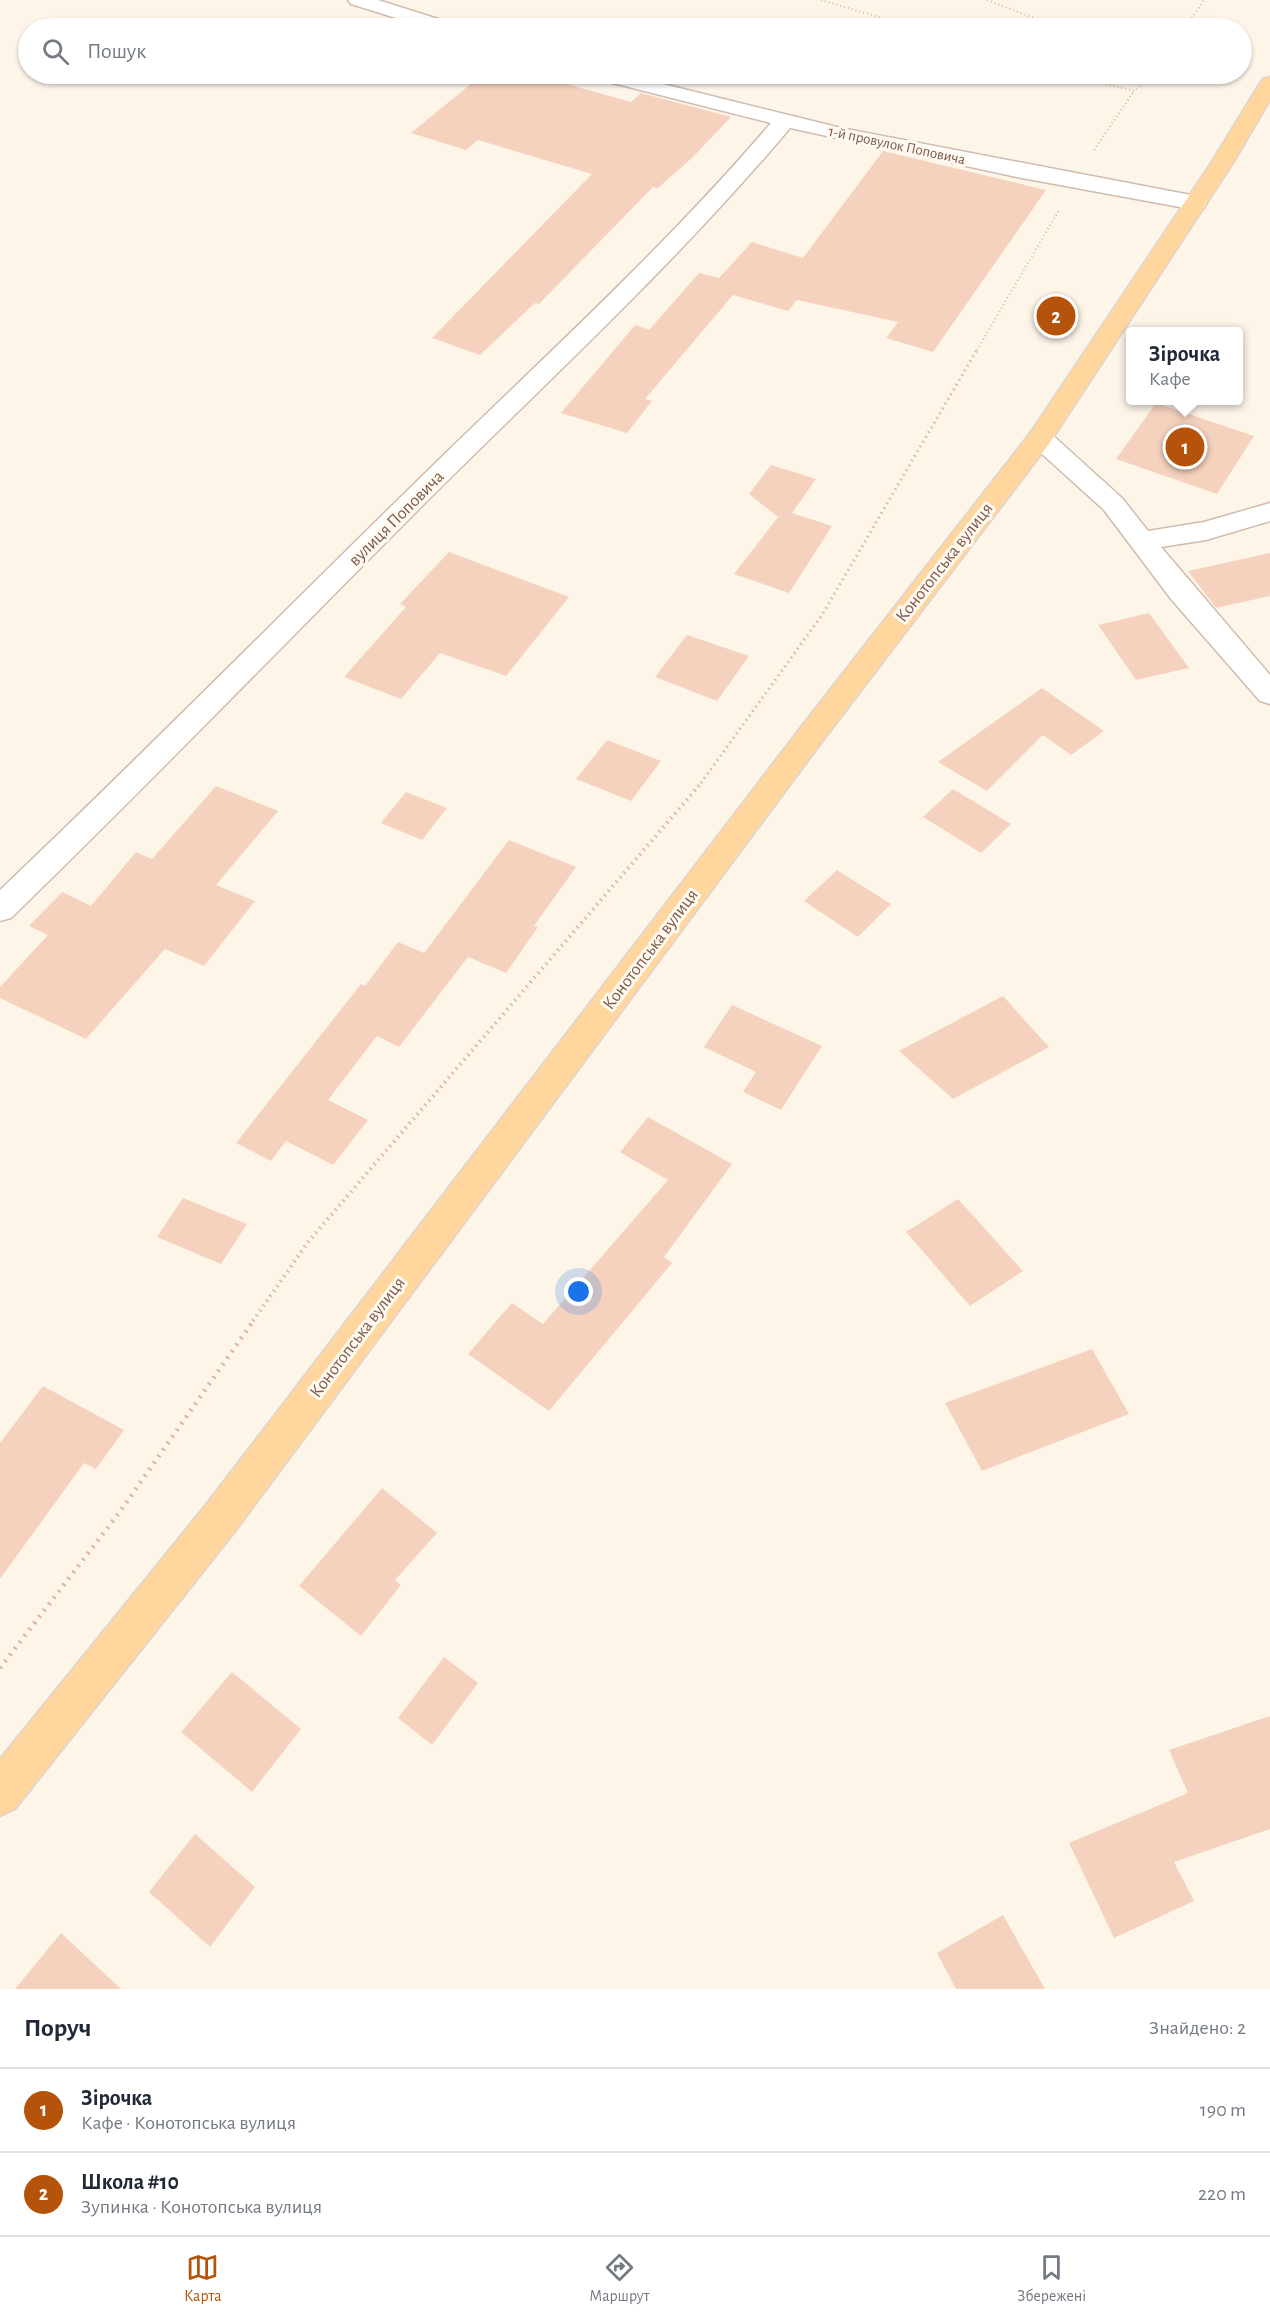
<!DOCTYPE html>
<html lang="uk">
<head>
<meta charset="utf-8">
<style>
  :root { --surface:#fff; --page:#f6f6f7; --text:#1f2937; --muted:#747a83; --line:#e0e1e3; --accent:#b45309 }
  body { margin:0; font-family:"Alegreya Sans",sans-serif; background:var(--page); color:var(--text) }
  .you { position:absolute; left:579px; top:1292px; width:21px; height:21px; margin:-15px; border:4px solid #fff; border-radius:50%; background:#1a73e8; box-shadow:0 0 0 9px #1a73e833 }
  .badge { display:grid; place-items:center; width:39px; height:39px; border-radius:50%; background:var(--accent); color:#fff; font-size:20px; font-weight:700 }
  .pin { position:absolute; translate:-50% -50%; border:3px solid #fff; box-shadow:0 2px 6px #0006 }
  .popup { position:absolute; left:1126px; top:327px; width:117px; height:78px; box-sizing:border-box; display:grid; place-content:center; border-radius:6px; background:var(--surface); filter:drop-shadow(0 2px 4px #0005); font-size:20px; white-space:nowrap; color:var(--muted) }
  .popup b { font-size:22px; color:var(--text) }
  .popup::after { content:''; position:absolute; left:50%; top:100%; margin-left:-12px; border:12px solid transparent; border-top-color:var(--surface) }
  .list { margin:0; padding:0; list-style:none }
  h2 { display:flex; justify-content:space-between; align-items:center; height:78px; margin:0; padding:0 24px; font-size:26px }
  h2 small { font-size:20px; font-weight:400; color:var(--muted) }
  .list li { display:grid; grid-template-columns:39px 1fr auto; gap:18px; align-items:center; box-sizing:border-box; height:84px; padding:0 24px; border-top:2px solid var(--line) }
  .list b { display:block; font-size:22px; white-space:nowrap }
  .list p { margin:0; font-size:20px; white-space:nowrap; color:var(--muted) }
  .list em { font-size:20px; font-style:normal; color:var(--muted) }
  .icon { flex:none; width:33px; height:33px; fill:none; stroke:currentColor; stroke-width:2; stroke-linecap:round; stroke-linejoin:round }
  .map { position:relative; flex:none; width:1270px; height:1989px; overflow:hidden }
  .search { position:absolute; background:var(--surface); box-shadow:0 2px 4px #0004; left:18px; right:18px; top:18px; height:66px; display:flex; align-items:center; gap:15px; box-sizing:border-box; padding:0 21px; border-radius:33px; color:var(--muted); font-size:22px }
  .sheet { height:246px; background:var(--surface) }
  nav { display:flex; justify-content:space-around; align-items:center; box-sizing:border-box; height:84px; border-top:2px solid var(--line); background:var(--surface); font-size:16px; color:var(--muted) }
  nav a { display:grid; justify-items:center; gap:3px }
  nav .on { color:var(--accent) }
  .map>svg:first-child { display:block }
  .building { fill:#f5d2be }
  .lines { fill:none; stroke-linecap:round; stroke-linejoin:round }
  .street-casing { stroke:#d2bbac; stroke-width:3 }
  .primary-casing { stroke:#ddd4d0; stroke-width:3 }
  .path-far3 { stroke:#dbb5a0; stroke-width:2; stroke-dasharray:1 3; stroke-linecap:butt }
  .path-far2 { stroke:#dbb5a0; stroke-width:3; stroke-dasharray:1.5 4; stroke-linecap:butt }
  .path-far1 { stroke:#dbb5a0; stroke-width:4; stroke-dasharray:1.5 4.5; stroke-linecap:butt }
  .path { stroke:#dbb5a0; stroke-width:4.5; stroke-dasharray:2 6; stroke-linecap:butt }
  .street { fill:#fff; fill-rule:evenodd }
  .primary { fill:#ffd79e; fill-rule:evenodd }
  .labels { text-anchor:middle; stroke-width:6; stroke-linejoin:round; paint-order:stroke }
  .far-street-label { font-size:15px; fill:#7b594a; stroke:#fff9f0 }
  .street-label { font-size:18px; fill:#7b594a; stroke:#fff9f0 }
</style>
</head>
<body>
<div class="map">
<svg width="1270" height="1989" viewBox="0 0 1270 1989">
  <rect width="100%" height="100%" fill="#fef5e9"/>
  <!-- building -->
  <path class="building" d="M483,74H531L631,102L641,93L731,117L693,157L658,188L653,187L539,304L535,303L480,355L432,338L592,174L478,140L466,150L411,133Z
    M883,151L1046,190L933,352L886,338L898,322L797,300L788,311L733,295L645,399L652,401L627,433L561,413L635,325L649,330L699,273L719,278L752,242L803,258Z
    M1156,403L1254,436L1217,494L1116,459Z
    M771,465L816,479L792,513L832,526L789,593L734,574L778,517L749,494Z
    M449,552L569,597L506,676L440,653L401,699L344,677L406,607L400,604Z
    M1270,553V596L1216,608L1188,571Z
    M1149,613L1189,668L1136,680L1098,625Z
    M687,635L749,656L717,701L655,677Z
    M1042,688L1104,731L1071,755L1043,735L987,791L938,762Z
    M607,740L661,761L631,801L576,779Z
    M216,786L278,811L216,885L255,901L204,966L165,949L86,1039L0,998V987L48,935L29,926L62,892L91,906L136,852L152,859Z
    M953,789L1011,824L981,853L923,817Z
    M406,792L447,808L422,840L381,823Z
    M509,840L576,867L534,926L538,927L506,973L468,957L399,1047L377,1036L328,1100L368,1120L333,1165L286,1141L271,1161L236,1143L361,984L365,986L398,942L424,953Z
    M837,870L891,904L858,937L804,901Z
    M1003,996L1049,1047L953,1099L899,1051Z
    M732,1005L822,1046L781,1110L743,1092L756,1072L704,1047Z
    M648,1117L732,1164L664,1257L672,1263L549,1411L468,1354L512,1303L543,1324L668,1180L620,1152Z
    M183,1198L247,1224L221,1264L157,1237Z
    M958,1199L1023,1271L970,1306L906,1232Z
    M1092,1349L1129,1414L982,1471L945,1403Z
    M43,1386L124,1430L96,1469L84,1463L0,1579V1443Z
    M382,1488L437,1533L395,1580L401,1585L361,1636L299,1586Z
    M444,1657L478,1683L432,1745L398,1718Z
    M232,1672L301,1729L252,1792L181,1732Z
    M1270,1716V1829L1174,1862L1194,1901L1114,1938L1069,1843L1188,1793L1169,1750Z
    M195,1834L255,1887L210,1947L149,1892Z
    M1003,1915L1045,1989H956L937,1953Z
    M61,1933L121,1989H15Z"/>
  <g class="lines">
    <defs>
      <path id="street" d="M348,0H378L454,24L457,28H428L351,4Z
        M590,74H623L841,128L1196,196L1204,198L1207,203L1204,208L1196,210L1022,178L790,128C680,259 554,375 433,495C292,636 154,779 11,918L0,921V890C140,757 276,619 414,484C535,365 661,252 771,123L593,78Z
        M1040,430L1049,432L1122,498L1148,531L1204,522L1270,503V521L1206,540L1161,547L1270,675V704L1260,701L1171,599L1104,510L1031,444L1027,438L1031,432Z"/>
      <path id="primary" d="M1270,77V100L1233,163L1049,444L821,743L236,1530L15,1809L0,1816V1759L208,1502L801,727L1031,432L1211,163L1260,83L1263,79Z"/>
    </defs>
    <!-- street casing -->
    <use href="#street" class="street-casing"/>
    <!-- primary casing -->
    <use href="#primary" class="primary-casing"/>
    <!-- path-far3 -->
    <path class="path-far3" d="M821,0L916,28
      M987,0L1060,28
      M1185,28L1204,0
      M1067,74L1134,91L1153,74
      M1094,150L1134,91
      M977,350L1059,210"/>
    <!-- path-far2 -->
    <path class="path-far2" d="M701,783L822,615L978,348"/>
    <!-- path-far1 -->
    <path class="path-far1" d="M253,1321L308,1242L702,782"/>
    <!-- path -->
    <path class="path" d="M0,1668L119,1513L254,1320"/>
    <!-- street -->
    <use href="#street" class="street"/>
    <!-- primary -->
    <use href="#primary" class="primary"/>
  </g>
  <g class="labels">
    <!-- far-street labels -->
    <g class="far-street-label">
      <text transform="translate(897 145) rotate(12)" y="5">1-й провулок Поповича</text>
    </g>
    <!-- street labels -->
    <g class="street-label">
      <text transform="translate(396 518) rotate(-45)" y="6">вулиця Поповича</text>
      <text transform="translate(944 562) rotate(-52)" y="6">Конотопська вулиця</text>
      <text transform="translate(650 949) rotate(-53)" y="6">Конотопська вулиця</text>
      <text transform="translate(357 1337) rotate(-53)" y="6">Конотопська вулиця</text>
    </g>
  </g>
</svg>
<div class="you"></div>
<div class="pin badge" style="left:1185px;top:447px">1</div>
<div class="popup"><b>Зірочка</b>Кафе</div>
<div class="pin badge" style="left:1056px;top:316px">2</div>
<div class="search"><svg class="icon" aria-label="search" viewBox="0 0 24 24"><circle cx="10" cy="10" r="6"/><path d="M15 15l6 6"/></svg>Пошук</div>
</div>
<section class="sheet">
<h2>Поруч<small>Знайдено: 2</small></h2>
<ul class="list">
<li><span class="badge">1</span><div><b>Зірочка</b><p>Кафе · Конотопська вулиця</p></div><em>190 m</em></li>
<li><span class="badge">2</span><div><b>Школа #10</b><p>Зупинка · Конотопська вулиця</p></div><em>220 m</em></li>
</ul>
</section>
<nav>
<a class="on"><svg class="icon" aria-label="map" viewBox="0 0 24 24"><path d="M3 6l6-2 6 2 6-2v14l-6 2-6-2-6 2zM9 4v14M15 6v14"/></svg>Карта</a>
<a><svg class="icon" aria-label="directions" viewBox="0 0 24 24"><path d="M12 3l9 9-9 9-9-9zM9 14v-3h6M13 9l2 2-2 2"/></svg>Маршрут</a>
<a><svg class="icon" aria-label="saved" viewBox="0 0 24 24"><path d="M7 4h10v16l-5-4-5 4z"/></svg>Збережені</a>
</nav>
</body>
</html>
